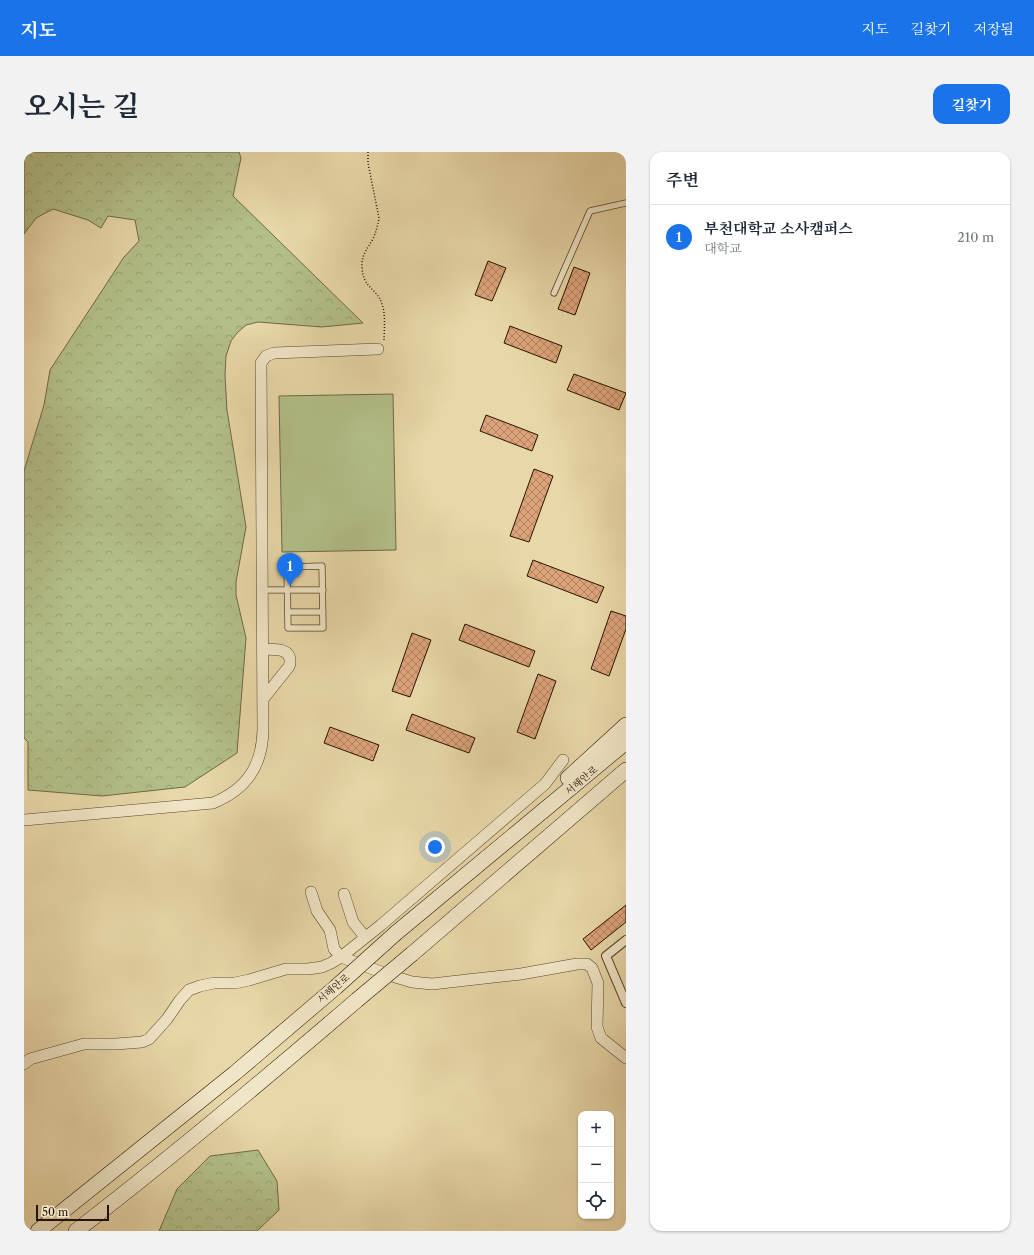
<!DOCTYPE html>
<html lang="ko">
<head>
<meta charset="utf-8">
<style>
  :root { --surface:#fff; --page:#f2f2f3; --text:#1f2937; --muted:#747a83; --line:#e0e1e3; --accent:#1a73e8 }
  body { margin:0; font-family:"Libre Caslon Text","Noto Serif KR",serif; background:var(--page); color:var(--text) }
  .controls { position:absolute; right:12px; bottom:12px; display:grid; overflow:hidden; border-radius:8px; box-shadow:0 1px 3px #0004 }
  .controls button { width:36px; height:36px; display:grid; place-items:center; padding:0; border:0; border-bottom:1px solid var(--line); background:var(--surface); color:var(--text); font:20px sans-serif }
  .scale { position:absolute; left:12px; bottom:10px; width:73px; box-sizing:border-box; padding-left:4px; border:2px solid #271302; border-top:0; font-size:11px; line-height:14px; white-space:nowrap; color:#271302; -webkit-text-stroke:3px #f0e5c6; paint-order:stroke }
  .you { position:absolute; left:411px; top:695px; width:14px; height:14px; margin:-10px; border:3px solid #fff; border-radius:50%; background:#1a73e8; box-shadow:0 0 0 6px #1a73e833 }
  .badge { display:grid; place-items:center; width:26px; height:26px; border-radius:50%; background:var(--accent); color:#fff; font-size:13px; font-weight:700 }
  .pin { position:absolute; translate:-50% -33px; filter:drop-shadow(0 1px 2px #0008) }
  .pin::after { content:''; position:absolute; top:21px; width:14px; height:12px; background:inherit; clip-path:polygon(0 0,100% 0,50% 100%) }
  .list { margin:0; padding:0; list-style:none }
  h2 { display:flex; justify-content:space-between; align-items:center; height:52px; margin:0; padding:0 16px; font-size:17px }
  h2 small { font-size:13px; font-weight:400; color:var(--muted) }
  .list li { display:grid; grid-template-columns:26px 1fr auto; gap:12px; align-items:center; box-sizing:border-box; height:64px; padding:0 16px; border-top:1px solid var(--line) }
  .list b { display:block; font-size:15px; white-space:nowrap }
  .list p { margin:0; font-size:13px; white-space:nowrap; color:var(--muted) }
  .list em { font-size:13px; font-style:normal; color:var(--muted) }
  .icon { flex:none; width:22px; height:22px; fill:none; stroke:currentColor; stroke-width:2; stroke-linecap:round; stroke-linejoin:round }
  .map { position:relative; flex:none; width:602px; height:1079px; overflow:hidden; border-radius:12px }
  header { display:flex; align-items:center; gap:24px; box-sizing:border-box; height:56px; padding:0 20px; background:var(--accent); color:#fff }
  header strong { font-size:19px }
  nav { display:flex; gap:22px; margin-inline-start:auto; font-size:14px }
  .intro { display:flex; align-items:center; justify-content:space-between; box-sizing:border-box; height:96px; padding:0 24px }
  h1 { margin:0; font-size:28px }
  .button { padding:10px 18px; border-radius:12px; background:var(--accent); color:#fff; font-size:14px; font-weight:700 }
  main { display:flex; gap:24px; padding:0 24px }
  aside { flex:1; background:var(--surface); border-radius:12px; box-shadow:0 1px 3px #0004 }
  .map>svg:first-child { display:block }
  .forest { fill:url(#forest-crowns); stroke:#6d6946 }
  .garden { fill:#b3bf89; stroke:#6d6946 }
  .building { fill:url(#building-cross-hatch); stroke:#271302 }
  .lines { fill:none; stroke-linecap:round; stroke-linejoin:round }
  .service-casing { stroke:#57442c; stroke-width:7 }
  .pedestrian-casing { stroke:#57442c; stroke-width:10 }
  .minor-casing { stroke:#57442c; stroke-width:12 }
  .secondary-casing { stroke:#271302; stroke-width:16 }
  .path { stroke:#271302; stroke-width:1.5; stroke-dasharray:1 2; stroke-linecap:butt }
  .service { stroke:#f0e5c6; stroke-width:5.5 }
  .pedestrian { stroke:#f0e5c6; stroke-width:8 }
  .minor { stroke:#f0e5c6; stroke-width:11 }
  .secondary { stroke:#f0e5c6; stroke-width:15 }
  .secondary-bridge-casing { stroke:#271302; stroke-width:16; stroke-linecap:butt }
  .secondary-bridge { stroke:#f0e5c6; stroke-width:15 }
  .labels { text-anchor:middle; stroke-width:3.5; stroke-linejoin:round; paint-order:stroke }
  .street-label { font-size:10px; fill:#271302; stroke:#f0e5c6 }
</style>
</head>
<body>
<header>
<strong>지도</strong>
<nav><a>지도</a><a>길찾기</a><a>저장됨</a></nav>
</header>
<div class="intro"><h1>오시는 길</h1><a class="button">길찾기</a></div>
<main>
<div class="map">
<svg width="602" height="1079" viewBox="0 0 602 1079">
  <defs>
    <pattern id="forest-crowns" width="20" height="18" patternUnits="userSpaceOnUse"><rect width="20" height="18" fill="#b3bf89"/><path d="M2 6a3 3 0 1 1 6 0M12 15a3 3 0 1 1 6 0" fill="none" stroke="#9aa375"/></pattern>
    <pattern id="building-cross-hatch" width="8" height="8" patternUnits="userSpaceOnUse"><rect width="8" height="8" fill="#dca279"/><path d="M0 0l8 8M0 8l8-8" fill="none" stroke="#b28361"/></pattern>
  </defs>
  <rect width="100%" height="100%" fill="#e8d7a8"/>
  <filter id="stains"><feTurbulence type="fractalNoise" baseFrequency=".005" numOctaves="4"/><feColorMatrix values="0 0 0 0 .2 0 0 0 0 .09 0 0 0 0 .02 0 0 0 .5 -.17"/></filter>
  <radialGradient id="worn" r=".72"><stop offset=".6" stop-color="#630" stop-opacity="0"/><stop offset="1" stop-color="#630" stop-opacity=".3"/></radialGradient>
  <!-- forest -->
  <path class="forest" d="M0,0H215L217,6L209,44L339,171L298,175L234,170L222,173L213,181L207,189L202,204L201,223L203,258L222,375L212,430V443L222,486L213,601L161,635L78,644L4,638V590L0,586V319L20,253L26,218L100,105L115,89L111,68L84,64L77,76L64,68L29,57L12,66L0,82Z
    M234,998L253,1029L255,1058L233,1079H135L153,1037L186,1004Z"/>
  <!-- garden -->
  <path class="garden" d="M369,242L372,398L258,400L255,244Z"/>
  <!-- building -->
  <path class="building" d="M464,109L482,116L468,149L451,143Z
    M550,115L566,121L551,163L534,157Z
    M486,174L538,194L532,211L480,191Z
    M550,222L602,241L595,258L543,238Z
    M462,263L514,283L508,299L456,279Z
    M510,317L529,324L505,390L486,384Z
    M509,408L580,435L573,451L503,424Z
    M587,459L602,464V477L585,524L567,517Z
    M441,472L511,499L505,515L435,488Z
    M388,481L407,488L386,545L368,539Z
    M514,522L532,529L511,587L493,580Z
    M388,562L451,586L445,601L382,578Z
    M306,575L355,593L349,609L300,591Z
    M602,753V770L567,798L559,787Z"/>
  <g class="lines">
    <defs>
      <path id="service" d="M530,141L566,59L602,51
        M298,414L299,476H264L263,415Z
        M238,438H299
        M264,460H299"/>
      <path id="pedestrian" d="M602,788L582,804L602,851"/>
      <path id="minor" d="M239,497C248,498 265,495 266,508C266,512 266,514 263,517L239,547
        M0,668L189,651C223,637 238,614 239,578L237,211L242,204L250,201L354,197
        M287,740L293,759L306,778L310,797L317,805L368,824L388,830L408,832L452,827L497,822L553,812H563L568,816L574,831L573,875L577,886L602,906
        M320,742L329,770L341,785
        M0,912L6,907L60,892H92L118,890L125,887L143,867L156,848L165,838L176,834L190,831H211L225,828L262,817H284L298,815L307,811L317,805L357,773L521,632L539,608"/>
      <path id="secondary" d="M544,626L602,573
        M372,781L602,590
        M388,802L602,618
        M14,1079L211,921L312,835
        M52,1079C148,1005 241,927 333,848"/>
    </defs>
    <!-- service casing -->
    <use href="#service" class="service-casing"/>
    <!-- pedestrian casing -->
    <use href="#pedestrian" class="pedestrian-casing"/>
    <!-- minor casing -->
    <use href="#minor" class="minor-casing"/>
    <!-- secondary casing -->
    <use href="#secondary" class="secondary-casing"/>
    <!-- path -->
    <path class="path" d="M344,0V11L355,66C354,73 352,80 349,87C344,96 337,103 338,115C339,137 353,136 358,152C362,163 360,178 360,189"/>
    <!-- service -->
    <use href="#service" class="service"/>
    <!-- pedestrian -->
    <use href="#pedestrian" class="pedestrian"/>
    <!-- minor -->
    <use href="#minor" class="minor"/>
    <!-- secondary -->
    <use href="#secondary" class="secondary"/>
    <defs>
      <path id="secondary-bridge" d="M312,835L372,781
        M333,848L388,802"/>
    </defs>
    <!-- secondary-bridge casing -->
    <use href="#secondary-bridge" class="secondary-bridge-casing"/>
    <!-- secondary-bridge -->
    <use href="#secondary-bridge" class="secondary-bridge"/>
  </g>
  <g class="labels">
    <!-- street labels -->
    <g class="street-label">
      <text transform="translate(557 628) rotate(-40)" y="4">서해안로</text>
      <text transform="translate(309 836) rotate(-41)" y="4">서해안로</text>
    </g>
  </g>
  <rect width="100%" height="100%" filter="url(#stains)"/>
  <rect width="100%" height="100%" fill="url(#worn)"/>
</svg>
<div class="controls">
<button>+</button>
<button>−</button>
<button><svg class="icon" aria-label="locate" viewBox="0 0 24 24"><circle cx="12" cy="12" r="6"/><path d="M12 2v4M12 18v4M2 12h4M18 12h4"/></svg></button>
</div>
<div class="scale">50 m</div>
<div class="you"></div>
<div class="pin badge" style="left:266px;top:434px">1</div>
</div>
<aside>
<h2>주변<small></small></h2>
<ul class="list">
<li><span class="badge">1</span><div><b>부천대학교 소사캠퍼스</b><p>대학교</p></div><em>210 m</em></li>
</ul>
</aside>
</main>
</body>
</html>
